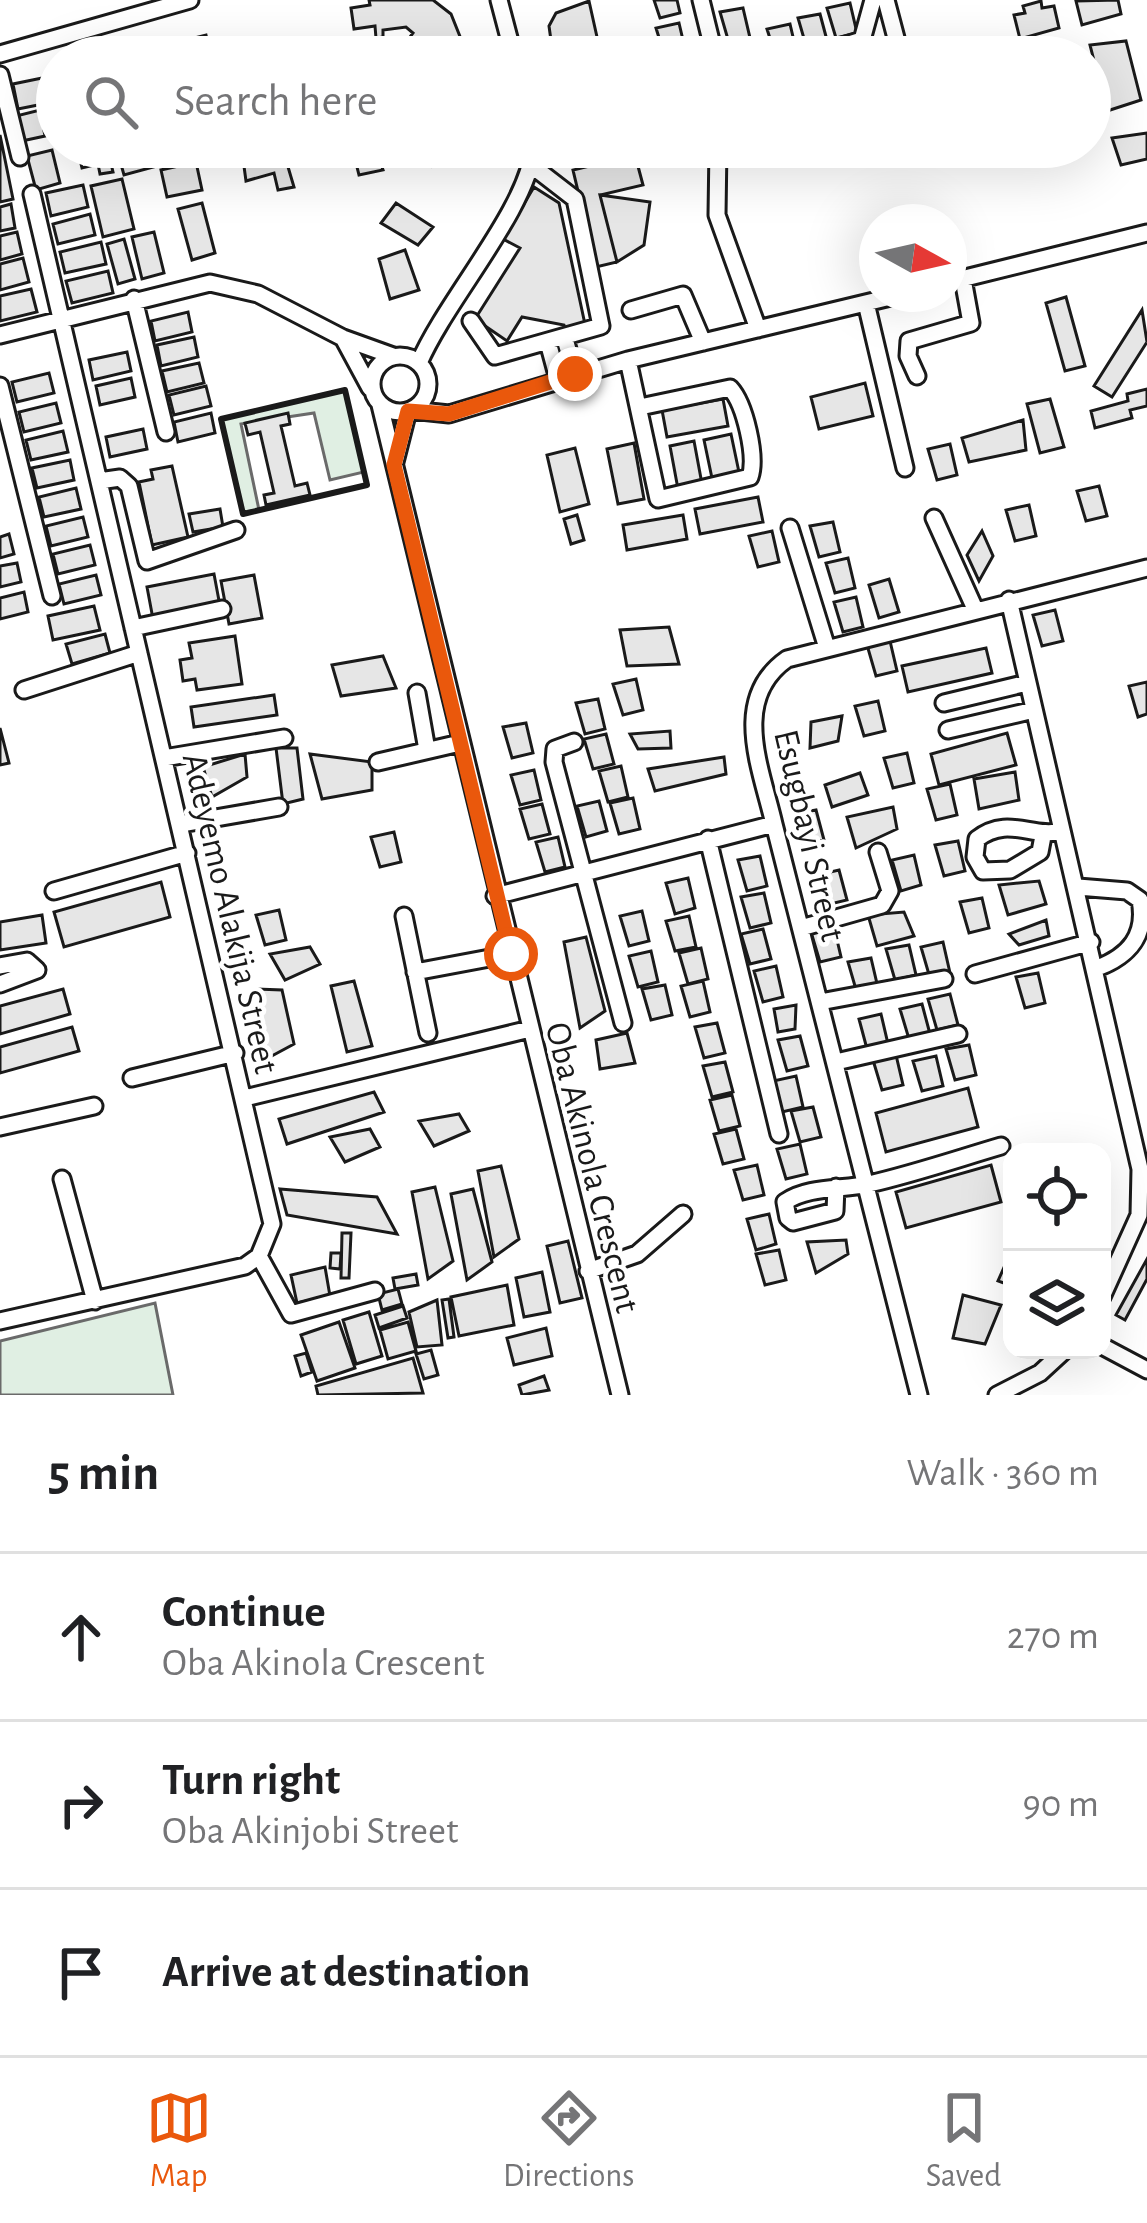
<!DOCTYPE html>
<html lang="en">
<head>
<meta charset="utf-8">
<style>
  :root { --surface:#fff; --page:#f2f2f2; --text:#202124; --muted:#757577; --line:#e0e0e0; --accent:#ea580c }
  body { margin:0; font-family:"Alegreya Sans",sans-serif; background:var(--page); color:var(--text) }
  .controls { position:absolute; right:36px; bottom:36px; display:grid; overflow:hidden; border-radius:24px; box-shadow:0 12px 48px #0002 }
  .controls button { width:108px; height:108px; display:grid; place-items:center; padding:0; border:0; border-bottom:3px solid var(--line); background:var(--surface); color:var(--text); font:60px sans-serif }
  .compass { position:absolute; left:859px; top:204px; width:108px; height:108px; border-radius:50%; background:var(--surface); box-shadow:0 12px 48px #0002; rotate:98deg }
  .stop { position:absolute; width:36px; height:36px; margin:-27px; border:9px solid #ea580c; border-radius:50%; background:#fff }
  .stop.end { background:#ea580c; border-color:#fff; box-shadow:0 3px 12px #0008 }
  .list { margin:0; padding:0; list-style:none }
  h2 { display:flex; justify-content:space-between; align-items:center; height:156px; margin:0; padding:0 48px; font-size:51px }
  h2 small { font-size:39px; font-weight:400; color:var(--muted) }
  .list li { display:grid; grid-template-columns:78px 1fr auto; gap:36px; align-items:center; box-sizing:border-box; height:168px; padding:0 48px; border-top:3px solid var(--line) }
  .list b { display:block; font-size:45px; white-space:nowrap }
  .list p { margin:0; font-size:39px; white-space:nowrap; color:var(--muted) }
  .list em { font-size:39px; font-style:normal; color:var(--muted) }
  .icon { flex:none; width:66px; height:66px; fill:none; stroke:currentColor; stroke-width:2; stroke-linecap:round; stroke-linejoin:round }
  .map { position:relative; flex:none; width:1147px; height:1395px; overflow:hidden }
  .search { position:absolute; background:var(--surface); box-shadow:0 12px 48px #0002; left:36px; right:36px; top:36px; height:132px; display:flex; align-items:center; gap:30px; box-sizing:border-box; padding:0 42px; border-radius:66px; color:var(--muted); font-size:45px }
  .sheet { height:660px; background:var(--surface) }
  nav { display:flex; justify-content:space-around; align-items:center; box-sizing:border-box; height:168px; border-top:3px solid var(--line); background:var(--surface); font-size:33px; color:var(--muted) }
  nav a { display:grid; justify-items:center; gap:6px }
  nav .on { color:var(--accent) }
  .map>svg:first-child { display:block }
  .green { fill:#e0efe3; stroke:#6a6a6a; stroke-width:3 }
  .building { fill:#e6e6e6; stroke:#1a1a1a; stroke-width:3 }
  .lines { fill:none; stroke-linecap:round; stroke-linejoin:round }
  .minor-casing { stroke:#1a1a1a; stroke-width:21 }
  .minor { stroke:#fff; stroke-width:15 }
  .wall { stroke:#1a1a1a; stroke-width:6 }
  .route { stroke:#ea580c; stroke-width:15 }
  .labels { text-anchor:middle; stroke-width:9; stroke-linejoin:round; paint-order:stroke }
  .street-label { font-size:36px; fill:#1a1a1a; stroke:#fff }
</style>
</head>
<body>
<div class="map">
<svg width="1147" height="1395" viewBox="0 0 1147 1395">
  <rect width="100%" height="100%" fill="#fff"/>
  <!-- green -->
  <path class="green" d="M345,390L364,472L330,480L314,413L241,424L259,510L243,514L221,419Z
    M155,1303L173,1395H0V1341Z"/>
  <!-- building -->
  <path class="building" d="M369,0H433L451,14L463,44L470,41L476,57H436L423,40L416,48L407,41L413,33L406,27L383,30V37L376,38L375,26L354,29L351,8L370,5Z
    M654,0H677L680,13L660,18Z
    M1118,0L1121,14L1082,25L1076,1Z
    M589,1L599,46L553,55L549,26L556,13Z
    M1041,1L1042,8L1054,6L1059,28L1020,39L1014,15L1025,13L1023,6Z
    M850,3L857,33L836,38L827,8Z
    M743,8L750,38L729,43L720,12Z
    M820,14L828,44L807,49L798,18Z
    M679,23L686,53L665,57L656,28Z
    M790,24L797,54L776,57L767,29Z
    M206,35L211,57H168L166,45Z
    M1126,41L1141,100L1107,111L1090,45Z
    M927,46L929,56L883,57V56Z
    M42,78L48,103L18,109L13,84Z
    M40,110L45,136L22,141L16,116Z
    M1147,133V159L1121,165L1112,138Z
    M0,135L13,199L0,202Z
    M77,147H107L113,172L100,174L98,164L82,168Z
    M116,147H168L172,162L124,175Z
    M352,147H375L383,170L359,175Z
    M426,147H463L432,166Z
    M52,150L60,183L36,190L27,156Z
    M283,150L294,187L278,190L274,173L246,181L243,159Z
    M635,155L643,185L600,195L617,262L596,267L573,170Z
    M196,162L202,190L167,197L161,170Z
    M122,179L134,229L103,237L91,186Z
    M83,185L88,207L51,216L46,193Z
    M534,187L559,203L586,329L567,333L564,325L522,317L507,341L475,319L520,248L503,239Z
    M600,195L650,202L644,245L617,262Z
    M202,203L215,253L192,260L178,209Z
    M396,203L433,227L418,245L381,223Z
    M11,204L15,228L0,231V207Z
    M90,214L95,235L58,244L53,224Z
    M17,232L22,254L0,260V236Z
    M154,232L164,273L142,279L132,237Z
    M124,239L135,279L118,284L107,244Z
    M101,242L106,264L65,273L60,252Z
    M405,250L419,290L390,299L379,259Z
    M23,258L29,282L0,290V264Z
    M108,271L113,293L72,303L66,281Z
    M31,289L37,312L0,321V296Z
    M1066,297L1085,366L1065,371L1046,303Z
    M1142,310L1147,342L1112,397L1094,386Z
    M188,312L192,332L155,341L151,321Z
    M194,337L198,357L161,366L157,345Z
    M127,352L131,371L93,380L89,360Z
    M199,363L204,383L167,392L162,371Z
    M49,373L54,393L17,402L12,382Z
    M131,378L135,397L100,405L96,386Z
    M865,383L873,416L819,429L811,397Z
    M206,386L211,406L174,415L169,395Z
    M1147,389V406L1130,410L1132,418L1095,428L1091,411L1128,401L1127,394Z
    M723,399L728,426L667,437L662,410Z
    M1050,399L1064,447L1040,453L1027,404Z
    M56,403L61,423L24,432L19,412Z
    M211,413L215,433L178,442L174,422Z
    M288,413L290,424L281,426L295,486L307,483L310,495L266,505L264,495L274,493L260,432L248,435L245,423Z
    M1023,420L1026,450L969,462L962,438Z
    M143,429L147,449L110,457L106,437Z
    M63,431L68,452L31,460L26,440Z
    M731,434L740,477L713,483L704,440Z
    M694,441L702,484L678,489L670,446Z
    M634,443L644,499L618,504L607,449Z
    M950,444L957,475L937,480L928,449Z
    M575,448L589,504L560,512L547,455Z
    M70,460L74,480L37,488L32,468Z
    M172,466L188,537L152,545L139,482L153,479L151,470Z
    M1099,486L1107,516L1086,521L1077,491Z
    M76,488L81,509L44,517L39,497Z
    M758,497L763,522L700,534L695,509Z
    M1029,505L1036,536L1015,541L1006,510Z
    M220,509L223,527L193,532L189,514Z
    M577,515L584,540L571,544L564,519Z
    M683,515L687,539L627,550L623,525Z
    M83,517L88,537L51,546L46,526Z
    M833,522L840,552L819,557L810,526Z
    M772,531L779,562L758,567L749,536Z
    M982,531L993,556L979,581L967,555Z
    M9,534L14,554L0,558V537Z
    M90,545L95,565L58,574L53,554Z
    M848,558L855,588L835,593L826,563Z
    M17,563L21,582L0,587V566Z
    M214,574L220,606L153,619L147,587Z
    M96,575L101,595L64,604L59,584Z
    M254,575L262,618L229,624L221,581Z
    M889,579L899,612L879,618L869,585Z
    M24,592L28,612L0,619V598Z
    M856,597L863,627L843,632L834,602Z
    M94,606L100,630L53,640L48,616Z
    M1055,610L1063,641L1042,646L1033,615Z
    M669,627L679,664L627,666L620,630Z
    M105,634L110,653L72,664L66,644Z
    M235,636L242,684L197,690L195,679L183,681L180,660L192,658L189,643Z
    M890,641L897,671L876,676L867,645Z
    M986,648L992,673L908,692L902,666Z
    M383,656L396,688L341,696L332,665Z
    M636,679L643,710L623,715L613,684Z
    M1147,682V714L1138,717L1129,686Z
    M274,695L277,715L194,727L191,707Z
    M598,699L605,729L585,734L576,703Z
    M878,701L885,731L864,736L855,706Z
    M842,716L838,741L810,748L811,722Z
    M526,723L533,753L512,758L503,727Z
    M0,728L9,763L0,765Z
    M670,731L671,748L638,749L630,734Z
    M1007,733L1016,765L939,785L931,754Z
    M606,734L614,764L593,769L584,739Z
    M276,748H297L303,799L283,804Z
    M907,753L914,783L893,788L884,758Z
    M245,754L247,777L212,797L203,767Z
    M310,754L372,762V790L322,799Z
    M724,757L726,774L655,791L648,769Z
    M621,766L628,797L608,802L599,771Z
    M534,770L541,800L520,805L511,775Z
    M1015,772L1019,800L979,809L974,779Z
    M860,773L868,795L832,807L825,785Z
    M950,784L957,815L936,820L927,789Z
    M633,798L640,829L619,834L610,803Z
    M599,801L607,831L586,837L577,806Z
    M542,804L550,834L529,839L520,809Z
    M893,807L897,829L856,848L847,817Z
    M816,810L824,840L803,845L794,814Z
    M394,832L401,862L380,867L371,837Z
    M558,837L565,867L545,872L536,842Z
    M958,841L965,871L944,876L935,845Z
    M914,855L921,885L901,891L892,860Z
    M760,856L767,886L747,891L738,860Z
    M839,870L847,900L826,905L817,875Z
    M688,878L695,908L675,914L666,883Z
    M1039,881L1046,904L1008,915L999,885Z
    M161,882L170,917L64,947L54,912Z
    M764,893L771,923L750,928L741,897Z
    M982,898L989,928L969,933L960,902Z
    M279,910L286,940L265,945L256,915Z
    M642,911L649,941L629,946L620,916Z
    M904,912L914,936L877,946L868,915Z
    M42,915L46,943L0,950V922Z
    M689,916L696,947L675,951L666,921Z
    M1046,920L1049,936L1019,945L1009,934Z
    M834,927L841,957L820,962L811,932Z
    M763,929L771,959L750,964L741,934Z
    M586,937L605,1011L580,1028L564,942Z
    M943,942L950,973L930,978L921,947Z
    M909,945L916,975L895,980L886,949Z
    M310,947L320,964L285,980L270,954Z
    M701,948L708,979L688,984L679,953Z
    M651,951L658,982L638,987L629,956Z
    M871,958L878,988L857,993L848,962Z
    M776,966L783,997L763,1002L754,971Z
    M1038,973L1045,1003L1025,1008L1016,977Z
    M354,981L372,1046L347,1052L331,986Z
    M703,981L710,1012L690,1017L681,986Z
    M665,985L672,1015L651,1020L642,989Z
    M63,989L70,1014L0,1034V1006Z
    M256,989L282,990L294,1044L268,1058Z
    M950,994L958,1025L937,1030L928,999Z
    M922,1004L930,1034L909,1039L900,1009Z
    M796,1005L795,1029L778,1032L774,1009Z
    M881,1014L888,1044L867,1049L859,1019Z
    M717,1023L725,1053L704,1058L695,1027Z
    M72,1027L79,1051L0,1073V1047Z
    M627,1033L635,1063L600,1069L596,1040Z
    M800,1036L808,1066L787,1071L778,1040Z
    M969,1045L976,1075L955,1080L946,1049Z
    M896,1055L903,1085L882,1090L873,1060Z
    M936,1056L943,1086L922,1091L913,1061Z
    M725,1062L733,1092L712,1097L703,1066Z
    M796,1076L803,1107L782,1112L773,1081Z
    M968,1088L978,1127L886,1152L876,1113Z
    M374,1092L384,1112L287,1144L279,1119Z
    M732,1095L740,1126L719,1131L710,1100Z
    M813,1107L821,1137L800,1142L791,1111Z
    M459,1114L469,1131L434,1146L419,1121Z
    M370,1129L380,1147L345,1162L330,1137Z
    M736,1129L744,1159L723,1164L714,1134Z
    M800,1144L807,1174L786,1179L777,1149Z
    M757,1165L764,1195L743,1200L734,1170Z
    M991,1165L1001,1202L906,1228L896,1192Z
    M501,1166L519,1239L494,1257L478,1171Z
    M435,1187L453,1261L428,1279L412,1192Z
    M280,1189L377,1197L397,1234L287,1215Z
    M473,1189L492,1262L467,1280L451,1194Z
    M769,1214L776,1244L756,1250L747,1219Z
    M342,1233H351L349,1278H341Z
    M846,1240L848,1254L816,1273L807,1242Z
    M568,1241L582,1298L560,1303L547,1246Z
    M779,1250L786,1280L765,1285L756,1254Z
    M331,1253H341L340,1269L330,1268Z
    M1009,1256L1012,1257V1286L998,1281Z
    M1147,1259V1279L1125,1320L1116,1315Z
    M325,1267L330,1296L297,1303L291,1275Z
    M542,1272L550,1312L524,1317L516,1278Z
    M416,1274L418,1285L395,1289L393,1278Z
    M507,1285L514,1325L459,1336L451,1297Z
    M398,1289L402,1304L382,1310L378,1294Z
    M963,1295L1001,1305L985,1344L953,1338Z
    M449,1299L454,1337L448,1338L442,1300Z
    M437,1300L442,1345L417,1347L409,1312Z
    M403,1306L407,1318L379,1328L375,1315Z
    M369,1312L382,1356L356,1364L343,1320Z
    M339,1322L355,1368L317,1381L301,1335Z
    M408,1322L416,1351L388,1359L380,1330Z
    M546,1328L552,1356L514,1365L507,1338Z
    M431,1350L438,1375L424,1379L416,1354Z
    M306,1353L312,1372L301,1376L295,1356Z
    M413,1358L423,1393L318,1395L316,1386Z
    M544,1376L549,1390L522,1395L519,1385Z"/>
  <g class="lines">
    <defs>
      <path id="minor" d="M499,0L514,57
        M701,0L715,57
        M886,0L896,38
        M0,54L190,0
        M807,57L862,40L873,0
        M0,75L20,157
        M718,147L717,215L758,329
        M949,282L1147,233
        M134,299L166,432
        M866,303L905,468
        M631,310L683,295L703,342
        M471,321L495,356L601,326L575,199L531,165
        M0,335L210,283L258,294L343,338L393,356
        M343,338L370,388
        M565,339L575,374
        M548,342L558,379
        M372 384a28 28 0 1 1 56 0a28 28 0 1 1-56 0Z
        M628,360L658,499L750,477C757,457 745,404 730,388L640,407
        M419,363C447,298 527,211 534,147
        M917,376L908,356L909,341L971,323L963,279
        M0,386L52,596
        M380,405L620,1395
        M411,410L449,414L628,360L903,294
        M395,462L408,411
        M99,481L120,478L129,486L147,561L236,530
        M934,518L975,609
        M790,528L827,648
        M1009,600L1140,1169L1139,1215L1102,1297
        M133,628L222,609
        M24,690L139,653
        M417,693L427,750
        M944,703L1027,683
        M948,730L1034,710
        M574,742L555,749L554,762L623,1023
        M164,758L284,738
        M378,762L460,743
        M181,824L279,807
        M1043,836L1040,852L1010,870L983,871L975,857L977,839C1008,815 1033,839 1062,831
        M708,839L779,1134
        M1078,887L1127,891L1140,900C1147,935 1129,956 1097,968
        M54,891L187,853
        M495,896L774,824
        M404,916L428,1033
        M801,928L882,905L890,891L878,852
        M0,966L27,961L37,970L0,984
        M415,972L511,954
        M975,974L1091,942
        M820,1002L944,979
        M836,1062L958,1034
        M132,1078L235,1053
        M245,1098L530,1029
        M0,1127L94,1106
        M62,1179L95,1301
        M836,1187L835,1211L793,1222L788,1218L785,1202C808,1186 842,1190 869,1184C913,1174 957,1159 1001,1146
        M259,1256L291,1314L375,1291
        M588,1271L637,1254L683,1214
        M0,1321L245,1266L259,1256L272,1224L32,194
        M1102,1346L1147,1370
        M919,1395L774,824C761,768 730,699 787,659L1147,568
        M997,1395L1040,1373L1065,1350"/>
    </defs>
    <!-- minor casing -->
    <use href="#minor" class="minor-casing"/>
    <!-- minor -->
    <use href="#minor" class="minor"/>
    <!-- wall -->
    <path class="wall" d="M345,390L367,485L243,514L221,419Z"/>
  </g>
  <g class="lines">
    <!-- route -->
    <path class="route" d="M511,954L394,465L408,411L449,414L575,374"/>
  </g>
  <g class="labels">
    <!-- street labels -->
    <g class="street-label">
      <text transform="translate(811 835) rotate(77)" y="13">Esugbayi Street</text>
      <text transform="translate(232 913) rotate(77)" y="13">Adeyemo Alakija Street</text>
      <text transform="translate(594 1167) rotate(76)" y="13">Oba Akinola Crescent</text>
    </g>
  </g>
</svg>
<div class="controls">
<button><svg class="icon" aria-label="locate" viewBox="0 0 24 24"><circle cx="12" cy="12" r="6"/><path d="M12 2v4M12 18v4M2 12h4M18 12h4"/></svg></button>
<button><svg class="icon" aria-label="layers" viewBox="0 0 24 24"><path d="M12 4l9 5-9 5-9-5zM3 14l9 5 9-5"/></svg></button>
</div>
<svg class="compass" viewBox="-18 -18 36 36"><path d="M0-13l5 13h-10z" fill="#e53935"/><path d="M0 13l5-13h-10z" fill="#757577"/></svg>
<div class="stop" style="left:511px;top:954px"></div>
<div class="stop end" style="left:575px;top:374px"></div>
<div class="search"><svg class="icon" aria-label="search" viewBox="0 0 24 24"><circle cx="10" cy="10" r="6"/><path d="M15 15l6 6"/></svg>Search here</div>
</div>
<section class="sheet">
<h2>5 min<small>Walk · 360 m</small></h2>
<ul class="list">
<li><svg class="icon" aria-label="ahead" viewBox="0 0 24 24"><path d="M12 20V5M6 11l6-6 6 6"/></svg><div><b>Continue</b><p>Oba Akinola Crescent</p></div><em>270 m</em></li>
<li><svg class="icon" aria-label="right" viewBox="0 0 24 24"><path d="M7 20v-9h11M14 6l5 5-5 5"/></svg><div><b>Turn right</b><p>Oba Akinjobi Street</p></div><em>90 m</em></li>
<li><svg class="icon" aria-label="arrive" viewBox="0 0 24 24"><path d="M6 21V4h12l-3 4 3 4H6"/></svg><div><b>Arrive at destination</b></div></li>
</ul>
</section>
<nav>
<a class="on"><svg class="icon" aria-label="map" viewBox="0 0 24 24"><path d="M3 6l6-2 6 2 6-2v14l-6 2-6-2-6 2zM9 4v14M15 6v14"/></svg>Map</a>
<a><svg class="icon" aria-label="directions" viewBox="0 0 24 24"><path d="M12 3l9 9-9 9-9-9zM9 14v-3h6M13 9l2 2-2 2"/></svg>Directions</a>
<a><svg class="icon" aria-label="saved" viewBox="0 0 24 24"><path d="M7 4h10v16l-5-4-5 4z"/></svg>Saved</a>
</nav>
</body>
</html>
